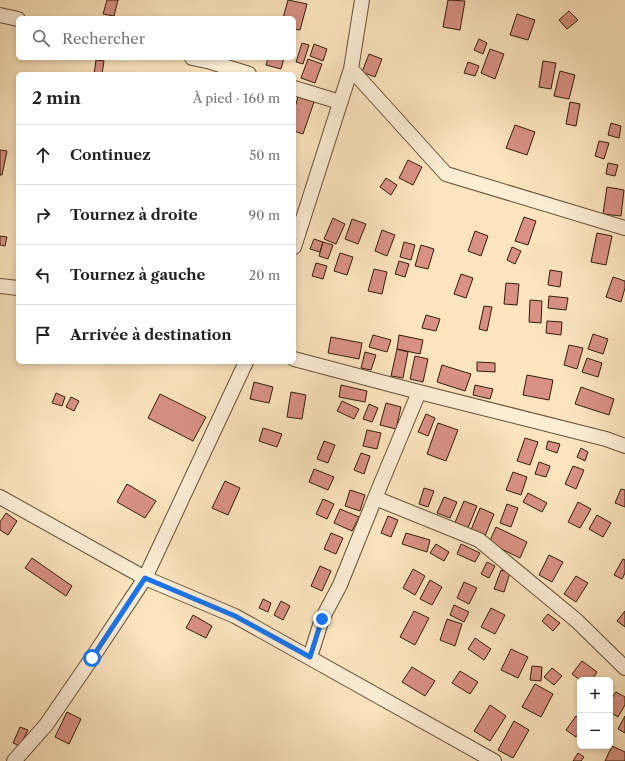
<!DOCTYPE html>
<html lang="fr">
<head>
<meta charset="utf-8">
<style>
  :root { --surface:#fff; --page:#f6f6f6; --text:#222; --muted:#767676; --line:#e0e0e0 }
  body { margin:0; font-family:"Libre Caslon Text",serif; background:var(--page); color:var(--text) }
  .controls { position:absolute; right:12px; bottom:12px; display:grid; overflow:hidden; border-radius:6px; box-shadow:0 2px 6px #0003 }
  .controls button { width:36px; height:36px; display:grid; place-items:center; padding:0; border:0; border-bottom:1px solid var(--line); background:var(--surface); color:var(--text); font:20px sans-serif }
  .stop { position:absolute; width:12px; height:12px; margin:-9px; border:3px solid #1a73e8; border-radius:50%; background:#fff }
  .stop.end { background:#1a73e8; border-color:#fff; box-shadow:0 1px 4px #0008 }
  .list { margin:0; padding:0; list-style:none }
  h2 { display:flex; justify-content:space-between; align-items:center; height:52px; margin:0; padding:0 16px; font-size:17px }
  h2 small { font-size:13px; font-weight:400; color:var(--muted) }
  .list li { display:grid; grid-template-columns:26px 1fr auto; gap:12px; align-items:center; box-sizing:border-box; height:60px; padding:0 16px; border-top:1px solid var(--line) }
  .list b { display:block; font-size:15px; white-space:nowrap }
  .list em { font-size:13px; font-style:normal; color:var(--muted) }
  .icon { flex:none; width:22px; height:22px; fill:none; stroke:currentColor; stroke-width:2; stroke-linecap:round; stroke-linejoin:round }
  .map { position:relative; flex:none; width:625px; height:761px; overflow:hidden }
  .search { position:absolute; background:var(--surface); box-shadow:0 2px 6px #0003; left:16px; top:16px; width:280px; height:44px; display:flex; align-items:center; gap:10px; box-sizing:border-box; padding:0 14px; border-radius:6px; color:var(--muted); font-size:15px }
  .panel { position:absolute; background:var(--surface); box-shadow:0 2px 6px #0003; left:16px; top:72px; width:280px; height:292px; border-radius:6px }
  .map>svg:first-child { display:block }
  .building { fill:#d89182; stroke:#341e09 }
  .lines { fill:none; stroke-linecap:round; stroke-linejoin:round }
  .minor-casing { stroke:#665036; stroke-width:16 }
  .minor { stroke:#fcedd5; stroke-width:14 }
  .route { stroke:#1a73e8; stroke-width:5 }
</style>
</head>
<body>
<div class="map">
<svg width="625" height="761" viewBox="0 0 625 761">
  <rect width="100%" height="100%" fill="#fbe4be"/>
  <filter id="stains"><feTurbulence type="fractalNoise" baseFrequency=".005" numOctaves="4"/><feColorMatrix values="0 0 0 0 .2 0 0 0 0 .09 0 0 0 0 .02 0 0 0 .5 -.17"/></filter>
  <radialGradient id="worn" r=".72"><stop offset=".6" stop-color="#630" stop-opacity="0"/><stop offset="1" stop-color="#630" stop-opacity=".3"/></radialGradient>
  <!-- building -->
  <path class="building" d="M107,0H118L114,16L103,14Z
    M288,0L307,4L300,30L294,29V18H283Z
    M448,0L465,1L460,30L443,27Z
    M569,11L578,20L567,29L559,20Z
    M517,14L535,20L528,40L510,35Z
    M479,39L487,43L483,54L474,50Z
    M302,43L309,45L303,64L296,62Z
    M314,44L327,49L323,61L310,56Z
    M490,49L504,54L495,79L481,73Z
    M369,54L382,59L375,77L362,72Z
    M268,58H284L281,69L266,65Z
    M308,59L322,64L315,83L301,78Z
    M96,60L104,61L102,74H94Z
    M543,61L556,63L551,89L539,87Z
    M468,62L479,66L475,76L464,73Z
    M560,71L575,75L569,99L554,96Z
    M298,97L314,102L303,134L294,131V111Z
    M570,102L580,104L576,126L566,124Z
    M611,123L621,126L619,138L608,135Z
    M515,125L535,132L527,155L506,148Z
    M599,141L609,143L604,159L595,156Z
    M0,150L7,151L2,175H0Z
    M408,160L422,167L413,185L399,178Z
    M608,163L618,165L615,176L606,174Z
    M386,178L397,185L391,195L380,187Z
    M607,187L624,190L621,216L603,214Z
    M524,217L536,221L528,245L515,241Z
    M333,218L345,224L336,244L324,239Z
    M352,219L366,224L358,244L345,239Z
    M382,230L395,235L387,256L375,251Z
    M475,231L488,236L481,256L468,251Z
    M597,233L612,236L606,265L591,262Z
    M0,236L7,237L5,246L0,245Z
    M314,239L323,242L320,252L310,249Z
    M323,242L333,245L328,259L319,256Z
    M404,242L415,245L411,260L400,257Z
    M421,245L434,249L428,269L415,266Z
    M512,247L521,251L515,264L507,260Z
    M340,253L353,257L347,275L334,271Z
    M399,261L409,264L405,277L395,274Z
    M316,263L327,266L323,279L312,276Z
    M374,269L387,272L382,294L368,291Z
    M550,270L562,272L560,287L548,285Z
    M461,274L473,278L466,298L454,294Z
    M613,277L625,281V288L621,302L606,297Z
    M506,283L519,284L517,305L504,304Z
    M549,296L568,298L566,310L548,308Z
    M530,300L542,301L541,323L529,322Z
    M484,306L492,307L487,331L479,329Z
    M426,315L440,319L436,331L422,328Z
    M547,321L562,322L561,335L546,333Z
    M593,334L608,339L603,354L588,349Z
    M373,335L391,340L387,352L369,347Z
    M399,335L423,340L420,354L397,349Z
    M331,337L362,343L359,359L328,353Z
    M569,345L583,348L577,369L564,365Z
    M397,349L408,352L403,378L391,376Z
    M365,352L376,355L371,370L361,368Z
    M415,356L428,359L423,382L410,379Z
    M587,358L602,363L598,377L582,372Z
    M477,362L495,363V372L477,371Z
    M442,365L471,374L465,391L437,382Z
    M527,375L553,380L549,400L523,395Z
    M254,382L273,387L269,403L250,399Z
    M341,385L367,391L365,402L339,397Z
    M475,385L493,389L490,399L473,395Z
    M581,387L614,399L609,415L575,404Z
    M291,392L306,395L302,419L287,417Z
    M56,393L65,397L62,406L52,403Z
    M160,394L206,417L193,441L148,418Z
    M71,397L79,401L74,411L66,407Z
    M342,401L359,409L354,419L337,411Z
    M386,403L401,407L396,429L380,425Z
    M369,404L378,408L372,422L363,419Z
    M426,414L435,418L428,436L418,432Z
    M438,423L458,430L446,461L427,454Z
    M263,428L282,434L277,447L259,441Z
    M367,430L381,433L377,449L363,446Z
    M525,438L538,442L530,465L517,461Z
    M324,441L335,445L328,463L317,459Z
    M548,441L560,444L557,453L546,449Z
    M581,448L588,452L585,461L577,457Z
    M361,453L370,456L364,474L354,470Z
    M539,462L550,466L546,477L535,474Z
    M573,466L584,470L576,489L565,484Z
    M314,469L334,477L328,490L309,482Z
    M513,472L527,477L521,495L506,490Z
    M225,481L240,488L228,515L212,508Z
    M127,484L156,501L145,518L117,502Z
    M424,488L434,491L428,507L419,504Z
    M621,489L625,490V507L615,503Z
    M350,490L365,495L360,511L345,506Z
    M528,493L547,503L542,512L523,502Z
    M444,497L457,502L450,518L437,513Z
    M323,499L334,504L327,519L316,514Z
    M464,501L477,506L467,530L454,525Z
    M578,502L591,509L580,528L568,522Z
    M507,504L518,508L511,527L500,523Z
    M480,508L494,514L485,536L471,530Z
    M340,509L359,517L352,531L334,523Z
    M6,513L17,521L8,535L0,530V522Z
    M597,515L611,523L603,537L589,529Z
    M388,516L398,520L391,537L381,533Z
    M496,527L527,542L520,558L489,543Z
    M331,533L343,538L336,554L324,549Z
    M406,533L430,540L427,552L402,544Z
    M436,544L449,552L444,561L430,553Z
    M461,544L480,553L475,562L457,554Z
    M549,555L563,562L552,582L539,575Z
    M32,558L72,586L66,596L25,568Z
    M623,559L625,560V573L622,579L614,575Z
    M487,562L495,566L489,578L481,574Z
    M320,566L331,571L322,591L311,586Z
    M413,569L425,576L415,595L403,588Z
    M501,570L510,573L504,592L494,589Z
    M576,576L588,583L576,602L564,594Z
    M430,580L442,587L432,605L420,599Z
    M464,582L477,588L469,604L457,598Z
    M263,599L271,603L268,612L259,608Z
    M281,601L290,606L283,620L274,615Z
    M454,605L469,612L464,622L450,615Z
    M491,608L505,615L495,634L481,627Z
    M414,611L429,618L415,645L400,637Z
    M625,611V627L617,621Z
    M548,614L560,623L553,631L542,621Z
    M193,615L212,626L206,638L186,628Z
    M447,619L462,624L455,646L440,640Z
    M475,638L491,649L484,660L468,649Z
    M511,649L528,657L518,678L501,670Z
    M582,661L597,672L592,680H580L572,674Z
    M532,666L542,667L541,681L530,680Z
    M412,667L435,681L425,696L402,682Z
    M552,668L562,676L554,685L544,677Z
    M460,671L478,682L470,694L452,683Z
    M535,684L553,694L541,717L522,707Z
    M616,692L625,697V705L618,717L610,712V701Z
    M490,705L506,716L490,741L474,731Z
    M67,712L81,719L69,744L55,737Z
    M576,716L580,719V731L576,737L566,730Z
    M625,716V733L618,729Z
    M514,721L529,730L513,758L498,750Z
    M20,727L28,730L20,746L13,743Z
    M612,746L625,752V761H605Z
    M578,753L584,757L581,761H573Z"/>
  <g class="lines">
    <defs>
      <path id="minor" d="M0,15L18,19
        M192,58L211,62L249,74
        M351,69L446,174L625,228
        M294,88L340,102
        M294,247L351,69L362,0
        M0,286L18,288
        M294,359L419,392L606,439L625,446
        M0,497L145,578L235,616L494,761
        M375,498L419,392
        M310,657L322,619L340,585L375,498L479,540L577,621L625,668
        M14,761L46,725L92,658L145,578L246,362"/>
    </defs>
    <!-- minor casing -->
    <use href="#minor" class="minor-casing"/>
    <!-- minor -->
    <use href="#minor" class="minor"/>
  </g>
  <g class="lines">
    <!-- route -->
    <path class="route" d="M92,658L145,578L235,616L310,657L322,619"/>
  </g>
  <rect width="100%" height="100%" filter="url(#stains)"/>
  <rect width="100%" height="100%" fill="url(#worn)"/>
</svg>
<div class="controls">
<button>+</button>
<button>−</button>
</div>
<div class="stop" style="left:92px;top:658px"></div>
<div class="stop end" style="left:322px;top:619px"></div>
<div class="search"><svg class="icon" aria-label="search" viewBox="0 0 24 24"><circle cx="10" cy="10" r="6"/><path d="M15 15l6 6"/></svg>Rechercher</div>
<section class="panel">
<h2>2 min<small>À pied · 160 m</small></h2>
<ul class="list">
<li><svg class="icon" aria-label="ahead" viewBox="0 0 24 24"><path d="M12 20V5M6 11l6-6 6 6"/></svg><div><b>Continuez</b></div><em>50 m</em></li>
<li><svg class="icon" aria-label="right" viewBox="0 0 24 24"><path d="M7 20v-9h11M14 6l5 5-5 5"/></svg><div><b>Tournez à droite</b></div><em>90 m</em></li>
<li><svg class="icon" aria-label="left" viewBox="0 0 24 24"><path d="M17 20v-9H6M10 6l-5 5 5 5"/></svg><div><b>Tournez à gauche</b></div><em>20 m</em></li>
<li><svg class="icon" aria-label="arrive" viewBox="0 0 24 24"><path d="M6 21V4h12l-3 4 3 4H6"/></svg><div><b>Arrivée à destination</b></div></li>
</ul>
</section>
</div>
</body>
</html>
